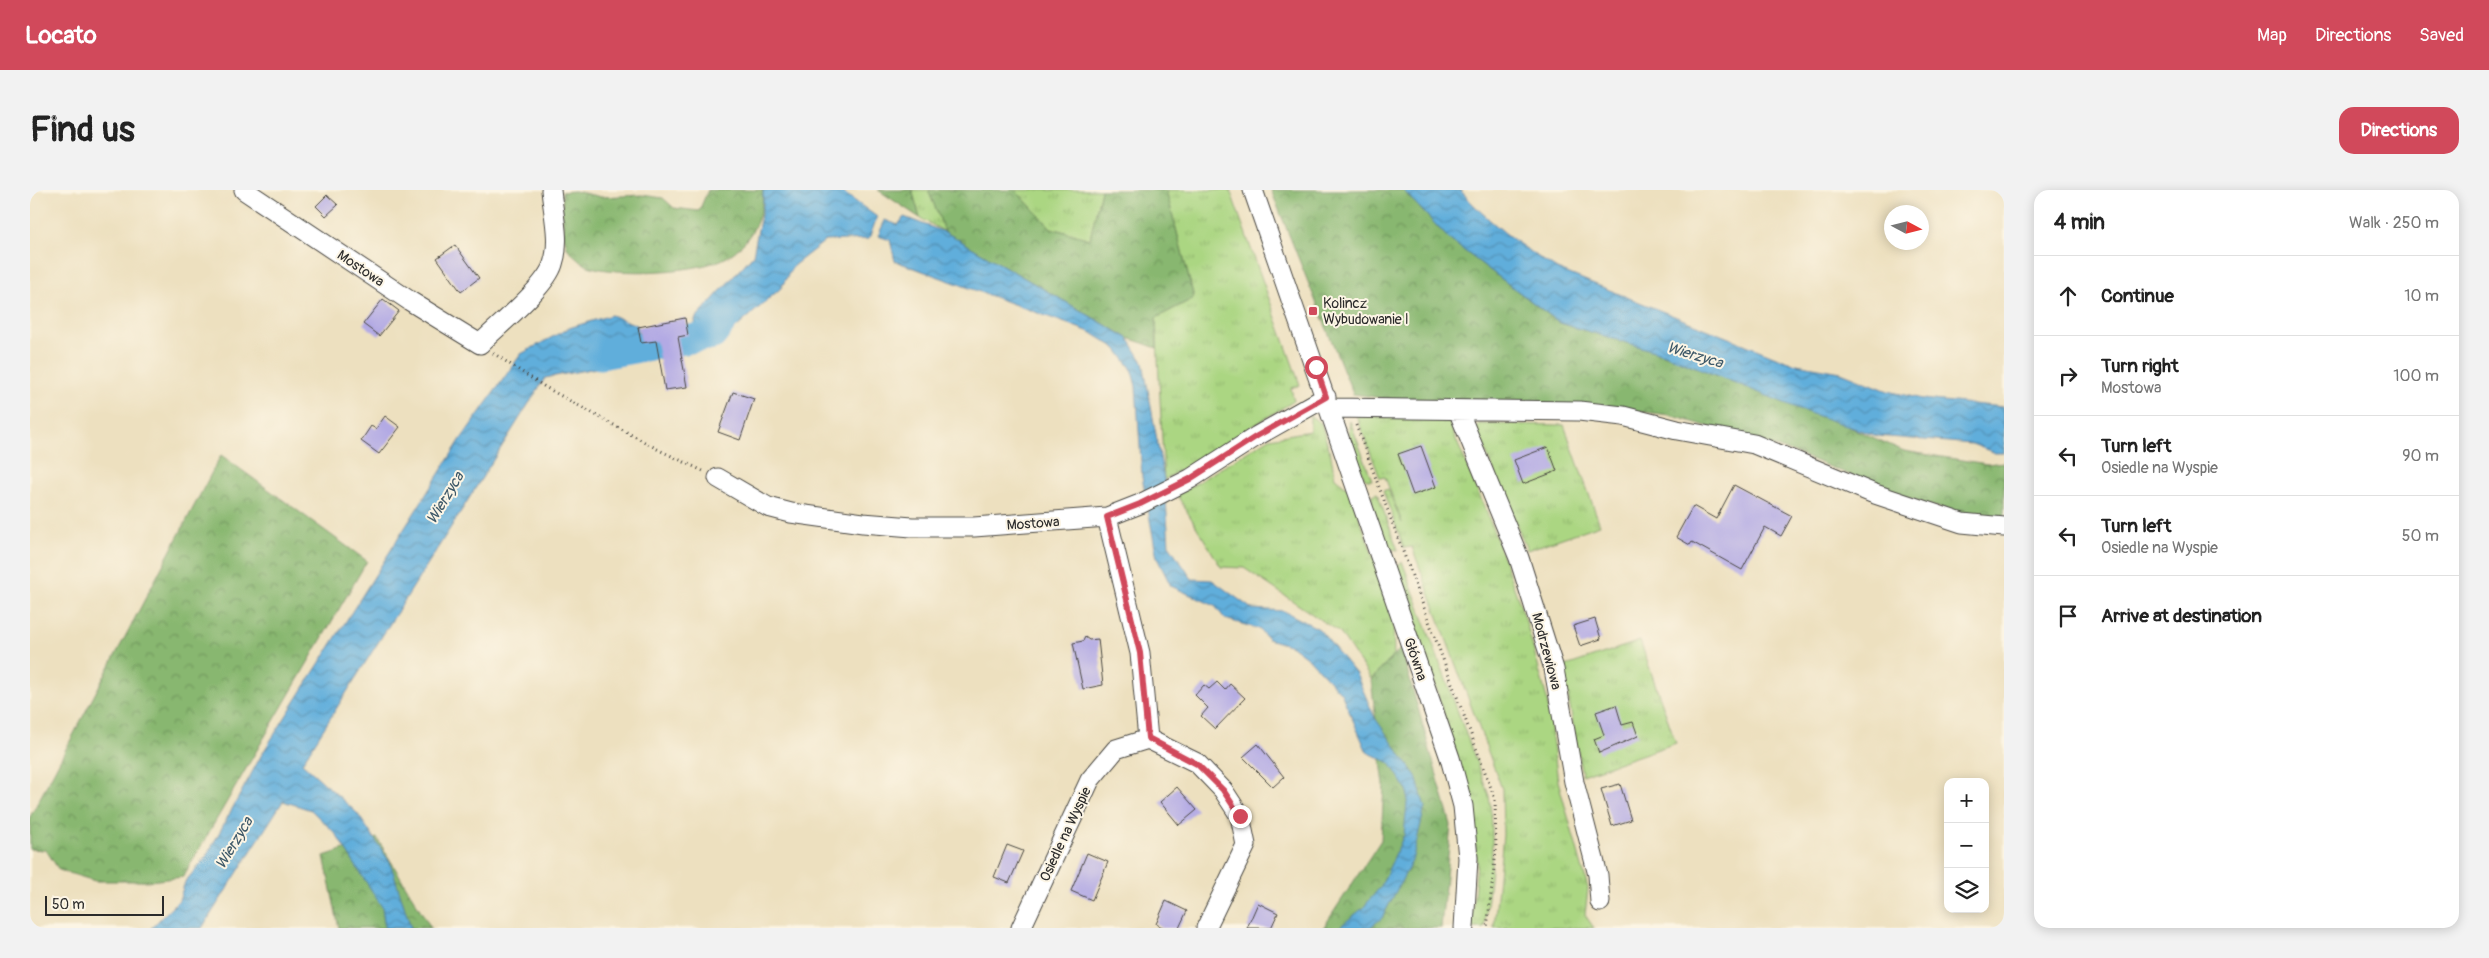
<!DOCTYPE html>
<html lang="en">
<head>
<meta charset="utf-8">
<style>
  :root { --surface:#fff; --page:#f2f2f2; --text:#222; --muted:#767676; --line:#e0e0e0; --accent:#d1495b }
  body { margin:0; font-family:Pangolin,sans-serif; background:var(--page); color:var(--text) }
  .controls { position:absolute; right:15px; bottom:15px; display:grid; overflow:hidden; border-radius:10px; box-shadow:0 2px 12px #0003 }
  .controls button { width:45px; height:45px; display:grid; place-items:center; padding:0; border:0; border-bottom:1px solid var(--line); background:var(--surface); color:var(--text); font:25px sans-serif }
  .compass { position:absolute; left:1854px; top:15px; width:45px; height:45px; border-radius:50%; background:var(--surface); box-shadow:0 2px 12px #0003; rotate:97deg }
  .scale { position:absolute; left:15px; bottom:12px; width:119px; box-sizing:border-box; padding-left:5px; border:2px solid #2b2b2b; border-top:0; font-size:14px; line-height:18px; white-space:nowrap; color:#2b2b2b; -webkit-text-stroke:4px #fcf5e5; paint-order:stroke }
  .stop { position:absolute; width:15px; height:15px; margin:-11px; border:4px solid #d1495b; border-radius:50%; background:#fff }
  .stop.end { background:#d1495b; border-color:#fff; box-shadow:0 1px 5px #0008 }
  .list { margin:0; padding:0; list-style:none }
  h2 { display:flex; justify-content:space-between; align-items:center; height:65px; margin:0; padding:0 20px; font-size:21px }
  h2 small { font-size:16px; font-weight:400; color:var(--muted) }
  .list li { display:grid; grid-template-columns:32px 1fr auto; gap:15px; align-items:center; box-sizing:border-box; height:80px; padding:0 20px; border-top:1px solid var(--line) }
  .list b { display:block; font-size:19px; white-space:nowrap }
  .list p { margin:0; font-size:16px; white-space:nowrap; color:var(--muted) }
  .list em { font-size:16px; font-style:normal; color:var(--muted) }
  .icon { flex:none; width:28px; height:28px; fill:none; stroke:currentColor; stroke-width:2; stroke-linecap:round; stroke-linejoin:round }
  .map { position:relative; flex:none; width:1974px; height:738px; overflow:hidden; border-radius:15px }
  header { display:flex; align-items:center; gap:30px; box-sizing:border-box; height:70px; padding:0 25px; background:var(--accent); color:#fff }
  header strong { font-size:24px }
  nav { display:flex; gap:28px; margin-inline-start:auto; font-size:18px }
  .intro { display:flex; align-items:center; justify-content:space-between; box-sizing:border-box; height:120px; padding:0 30px }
  h1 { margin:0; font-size:35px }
  .button { padding:12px 22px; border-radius:15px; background:var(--accent); color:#fff; font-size:18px; font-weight:700 }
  main { display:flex; gap:30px; padding:0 30px }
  aside { flex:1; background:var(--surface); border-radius:15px; box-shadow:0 2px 12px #0003 }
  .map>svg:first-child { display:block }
  .grass { fill:url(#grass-tufts); stroke:#6b8056 }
  .forest { fill:url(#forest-crowns); stroke:#5a714e }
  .water { fill:url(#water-waves); stroke:#466c83 }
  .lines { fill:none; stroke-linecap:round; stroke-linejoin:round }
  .river { stroke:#61aedb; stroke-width:29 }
  .building { fill:#b3aae4 }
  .minor-casing { stroke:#484641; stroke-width:21 }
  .path { stroke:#484641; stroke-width:3; stroke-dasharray:1 4; stroke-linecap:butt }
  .minor { stroke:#fff; stroke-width:19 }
  .route { stroke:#d1495b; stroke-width:6 }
  .poi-dot { fill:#d1495b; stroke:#fcf5e5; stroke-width:2 }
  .labels { text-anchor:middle; stroke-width:4; stroke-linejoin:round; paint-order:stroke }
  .street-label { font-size:14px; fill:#2b2b2b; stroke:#fcf5e5 }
  .poi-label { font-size:14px; fill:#2b2b2b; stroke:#fcf5e5; text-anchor:start }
  .water-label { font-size:15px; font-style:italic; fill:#3e5969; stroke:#fcf5e5 }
</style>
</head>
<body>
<header>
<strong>Locato</strong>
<nav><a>Map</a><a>Directions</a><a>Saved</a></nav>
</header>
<div class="intro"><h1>Find us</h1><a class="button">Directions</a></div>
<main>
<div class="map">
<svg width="1974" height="738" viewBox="0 0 1974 738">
  <defs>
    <pattern id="grass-tufts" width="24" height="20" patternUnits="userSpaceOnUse" patternTransform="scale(1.25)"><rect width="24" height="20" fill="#abd682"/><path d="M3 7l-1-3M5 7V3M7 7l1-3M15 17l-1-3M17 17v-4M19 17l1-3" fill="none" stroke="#93b870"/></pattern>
    <pattern id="forest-crowns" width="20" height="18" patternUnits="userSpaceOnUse" patternTransform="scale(1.25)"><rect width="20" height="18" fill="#88b770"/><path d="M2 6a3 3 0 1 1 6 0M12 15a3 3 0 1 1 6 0" fill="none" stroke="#6f955c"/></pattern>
    <pattern id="water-waves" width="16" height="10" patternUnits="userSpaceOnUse" patternTransform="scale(1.25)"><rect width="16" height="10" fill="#61aedb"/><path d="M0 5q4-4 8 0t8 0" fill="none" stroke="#508eb2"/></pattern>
  </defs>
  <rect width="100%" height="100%" fill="#fcf5e5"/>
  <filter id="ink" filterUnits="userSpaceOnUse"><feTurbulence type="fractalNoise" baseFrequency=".02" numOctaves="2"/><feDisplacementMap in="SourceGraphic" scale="10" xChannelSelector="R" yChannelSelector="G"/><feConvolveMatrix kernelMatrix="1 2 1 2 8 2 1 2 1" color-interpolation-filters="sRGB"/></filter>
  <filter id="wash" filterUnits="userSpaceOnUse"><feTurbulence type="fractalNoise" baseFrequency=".0096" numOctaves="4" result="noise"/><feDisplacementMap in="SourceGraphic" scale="20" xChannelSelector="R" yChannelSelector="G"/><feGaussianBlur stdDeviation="1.12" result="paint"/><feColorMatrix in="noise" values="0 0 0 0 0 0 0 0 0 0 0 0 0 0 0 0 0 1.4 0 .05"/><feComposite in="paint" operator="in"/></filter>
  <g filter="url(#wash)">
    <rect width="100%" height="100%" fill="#ede0bf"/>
    <!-- grass -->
    <path class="grass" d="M882,0H900L899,3L917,43L890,28Z
      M985,0H1071L1060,49L1021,38Z
      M1136,0H1200L1270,195L1261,198L1264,211L1134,290L1126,128L1164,108Z
      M1326,225L1420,229L1419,233L1457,323L1495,428L1517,509L1528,591L1558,698L1555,725L1564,738H1464L1473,645L1472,599L1382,357L1374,358L1353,301L1358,299L1372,333L1355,287L1350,288Z
      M1280,226L1291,233L1301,266L1305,288L1319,299L1363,421L1364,467L1341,489L1310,443L1214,378L1191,377L1147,305L1240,248L1280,241Z
      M1320,231L1342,290H1337L1334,287C1327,269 1316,250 1320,231Z
      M1449,234L1534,235L1570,335L1497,360L1446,238Z
      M1347,303L1368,360L1358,359L1342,315V305Z
      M1372,371L1459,606C1466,650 1460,694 1454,738H1441L1447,673L1442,619L1404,491L1372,401L1375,395L1364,380Z
      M1610,451L1646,553L1552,585L1533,477Z"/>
    <!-- forest -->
    <path class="forest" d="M678,0H733C734,26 720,53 697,67C671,83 587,86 558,76C553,74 541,63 538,59C531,43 533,19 532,2L545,1L571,7L612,5L633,8L644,18L669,21Z
      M848,0H882L890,28Z
      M900,0H985L1021,38L1060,49L1071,0H1136L1164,108L1126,128L1127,158L1098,148L915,42L899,2Z
      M1241,0H1373L1420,50L1530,133L1625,161L1817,236L1874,261L1957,274L1974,272V328H1948L1891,313L1765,263L1640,225L1579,218L1438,220L1323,204Z
      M191,265L337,371L153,687L120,691H65L29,680L16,660L0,659V627Z
      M1371,458L1421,635L1411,738H1293L1351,650L1354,595L1341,490Z
      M347,648L401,738H309L294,666Z"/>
    <!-- water -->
    <path class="water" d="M733,0H810L847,27L839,49L795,51L763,76L751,98L688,154L668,159L665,129L723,65L733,15Z
      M1373,0H1430C1457,31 1492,58 1527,79L1761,173L1811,182L1858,201L1892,209L1974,217V263H1965L1942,254L1847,246L1779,223L1634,164L1530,133L1420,50Z
      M874,27L917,43L1098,148L1113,172L1135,295L1139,355L1162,389L1182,390L1222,419L1254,421L1289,439L1326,484L1345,528L1386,586L1395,617L1382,671L1352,728L1339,738H1308L1333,718L1351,696L1374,645L1378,602L1360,573L1337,562L1311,503L1278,468L1262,456L1238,449L1229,439L1195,429L1185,416L1141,396L1127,368L1112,287L1106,196L1101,178L1086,158L1060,142L865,71L860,50L848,46L855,30L868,35Z
      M581,125L607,135L610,154L606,170L515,188L272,573L327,623L360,672L381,738H355L352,717L305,643L281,620L253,611L172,738H121L149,710L155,692L176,667L232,564L431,249L491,164L539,138Z"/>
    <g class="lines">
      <!-- river -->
      <path class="river" d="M570,165L683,145L697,126"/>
    </g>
    <g id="blocks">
      <!-- building -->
      <path class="building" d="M297,5L308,15L296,26L286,16Z
        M425,55L449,88L431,102L407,68Z
        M353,109L369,121L349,146L333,134Z
        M655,128L658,145L648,147L657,197L635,200L626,151L611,153L608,137Z
        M703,202L724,209L710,250L688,242Z
        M355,226L370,237L349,264L331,251L341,236L346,239Z
        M1391,256L1406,297L1383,305L1368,264Z
        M1518,257L1527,281L1493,294L1484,270Z
        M1704,295L1762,326L1751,346L1735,337L1712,380L1662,352L1660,355L1646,347L1663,316L1686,329Z
        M1565,429L1571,449L1550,456L1543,436Z
        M1055,447L1059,450L1068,449L1073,495L1053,499L1043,453L1053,451Z
        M1187,492L1195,500L1200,494L1215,508L1185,539L1171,526L1178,518L1165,505L1174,495L1179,499Z
        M1586,515L1592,535L1603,532L1608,546L1569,563L1564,549L1574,545L1566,522Z
        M1228,554L1254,587L1243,597L1213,567Z
        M1590,594L1601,630L1582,636L1571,599Z
        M1147,597L1167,620L1149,635L1130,612Z
        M977,655L993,661L979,693L964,687Z
        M1057,663L1078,672L1062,710L1041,701Z
        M1136,711L1157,721L1149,738H1134L1126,734Z
        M1228,713L1248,723L1241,738H1217Z"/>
    </g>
  </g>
  <g filter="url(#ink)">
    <use href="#blocks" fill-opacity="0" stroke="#484641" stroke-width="1"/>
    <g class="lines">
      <defs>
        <path id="minor" d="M214,0L380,111L450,154C469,135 516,97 523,74C531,51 523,23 521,0
          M1223,0L1420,568L1433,616L1438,668L1434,738
          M1300,218L1549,221L1593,226L1647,240L1724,254L1842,303L1932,333L1974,337
          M1428,220L1489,368L1524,479L1544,592L1568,685L1570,712
          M688,288L738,317L761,323L833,333L882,337H944L1077,327L1110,314L1160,289L1227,246L1296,207
          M1077,327L1110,463L1118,549
          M991,738L1060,590L1086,559L1118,549L1167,573L1193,600L1210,626L1216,655L1176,738"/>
      </defs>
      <!-- minor casing -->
      <use href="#minor" class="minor-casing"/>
      <!-- path -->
      <path class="path" d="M463,163L515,197L629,260L673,281
        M1326,235L1465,609L1466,661L1457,738"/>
      <!-- minor -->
      <use href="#minor" class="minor"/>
    </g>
  </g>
  <g class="lines" filter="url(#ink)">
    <!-- route -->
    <path class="route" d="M1210,626L1193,600L1167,574L1118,548L1110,463L1077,327L1110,314L1160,289L1227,246L1296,207L1286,177"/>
  </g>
  <!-- markers -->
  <rect class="poi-dot" x="1278" y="116" width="10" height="10" rx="2.5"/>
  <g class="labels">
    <!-- street labels -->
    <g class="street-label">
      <text transform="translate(331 78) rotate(34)" y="5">Mostowa</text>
      <text transform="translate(1003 333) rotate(-4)" y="5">Mostowa</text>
      <text transform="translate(1517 461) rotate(75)" y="5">Modrzewiowa</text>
      <text transform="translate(1386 469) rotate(71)" y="5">Główna</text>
      <text transform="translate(1035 644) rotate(-65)" y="5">Osiedle na Wyspie</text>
    </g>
    <!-- poi labels -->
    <g class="poi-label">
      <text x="1293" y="118">Kolincz<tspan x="1293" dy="16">Wybudowanie I</tspan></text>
    </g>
    <!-- water labels -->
    <g class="water-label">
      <text transform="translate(1665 165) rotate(17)" y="5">Wierzyca</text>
      <text transform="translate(415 308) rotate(-59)" y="5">Wierzyca</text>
      <text transform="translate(204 653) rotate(-59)" y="5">Wierzyca</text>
    </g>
  </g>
</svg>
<div class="controls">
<button>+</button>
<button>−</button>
<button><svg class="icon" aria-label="layers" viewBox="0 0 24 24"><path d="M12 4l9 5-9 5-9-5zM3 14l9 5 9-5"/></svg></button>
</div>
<svg class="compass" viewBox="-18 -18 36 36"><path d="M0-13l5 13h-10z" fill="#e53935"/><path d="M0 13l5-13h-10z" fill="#767676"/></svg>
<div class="scale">50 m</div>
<div class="stop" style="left:1286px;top:177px"></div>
<div class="stop end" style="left:1210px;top:626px"></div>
</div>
<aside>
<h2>4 min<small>Walk · 250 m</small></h2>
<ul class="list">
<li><svg class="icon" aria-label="ahead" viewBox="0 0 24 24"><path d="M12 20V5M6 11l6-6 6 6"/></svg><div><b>Continue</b></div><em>10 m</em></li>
<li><svg class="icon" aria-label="right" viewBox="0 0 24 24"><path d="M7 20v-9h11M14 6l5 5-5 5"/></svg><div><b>Turn right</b><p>Mostowa</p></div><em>100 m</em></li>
<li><svg class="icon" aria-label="left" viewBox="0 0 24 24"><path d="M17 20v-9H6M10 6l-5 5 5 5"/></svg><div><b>Turn left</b><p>Osiedle na Wyspie</p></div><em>90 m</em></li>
<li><svg class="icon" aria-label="left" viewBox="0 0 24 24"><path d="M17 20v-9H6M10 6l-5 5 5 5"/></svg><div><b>Turn left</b><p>Osiedle na Wyspie</p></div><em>50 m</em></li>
<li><svg class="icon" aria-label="arrive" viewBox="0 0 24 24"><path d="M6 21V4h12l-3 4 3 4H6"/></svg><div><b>Arrive at destination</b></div></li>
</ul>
</aside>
</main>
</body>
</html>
